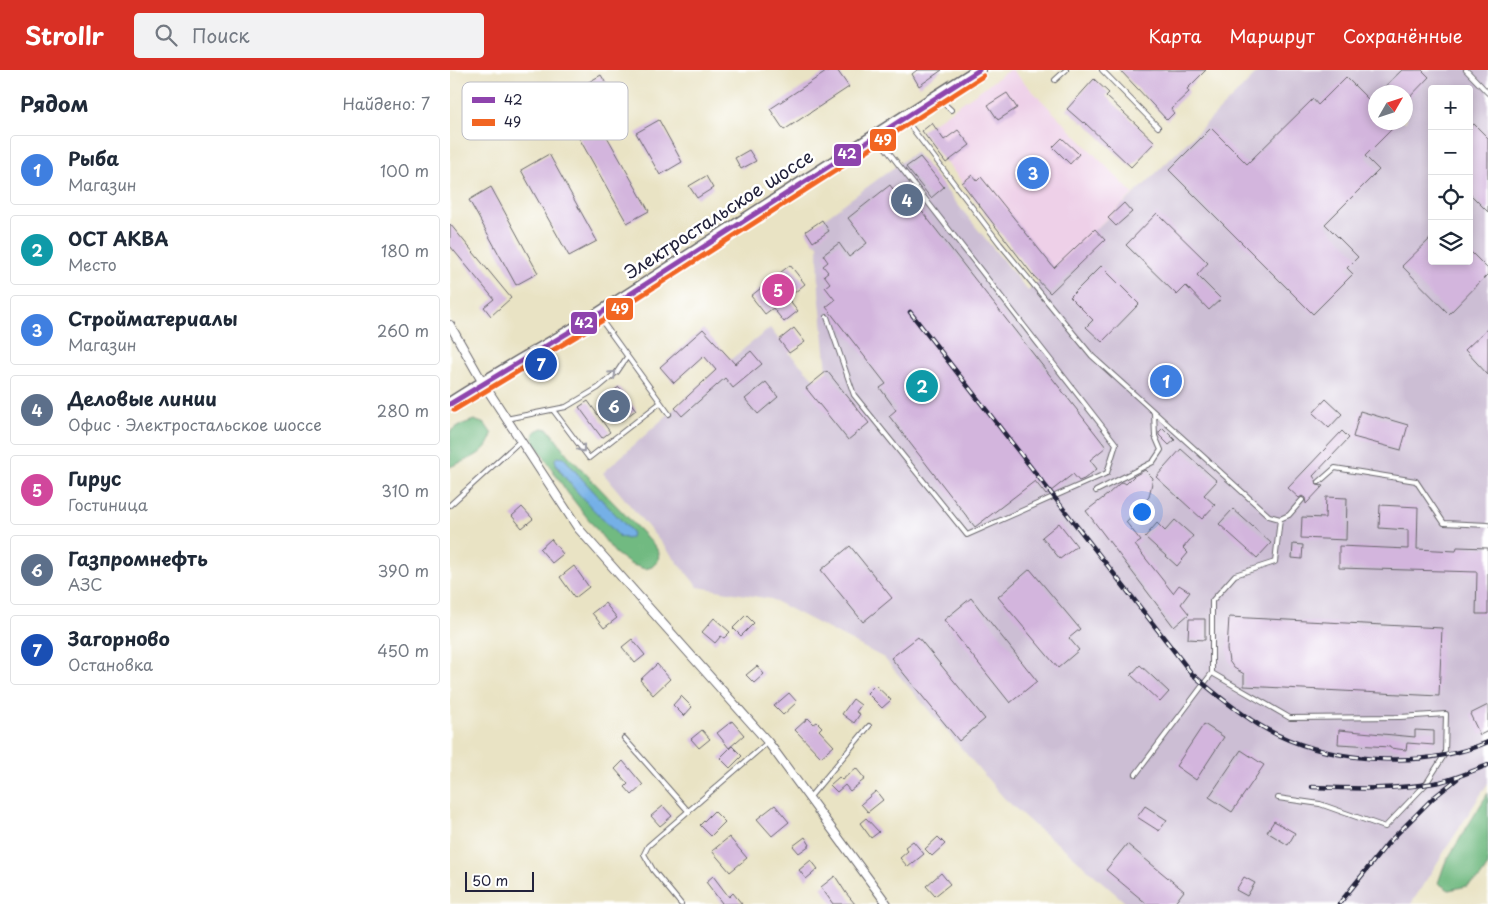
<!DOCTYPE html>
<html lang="ru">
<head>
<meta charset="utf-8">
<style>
  :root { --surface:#fff; --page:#f2f2f3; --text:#1f2937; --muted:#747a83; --line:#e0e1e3; --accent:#d93025 }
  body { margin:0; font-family:"Playpen Sans",sans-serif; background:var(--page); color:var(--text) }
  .controls { position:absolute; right:15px; top:15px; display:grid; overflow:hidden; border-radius:5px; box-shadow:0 2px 8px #0003 }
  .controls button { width:45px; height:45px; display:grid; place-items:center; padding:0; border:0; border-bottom:1px solid var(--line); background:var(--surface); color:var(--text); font:25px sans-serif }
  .compass { position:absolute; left:918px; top:15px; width:45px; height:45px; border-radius:50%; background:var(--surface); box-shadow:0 2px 8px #0003; rotate:51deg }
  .scale { position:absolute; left:15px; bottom:12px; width:69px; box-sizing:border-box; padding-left:5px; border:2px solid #22223b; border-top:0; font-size:14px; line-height:18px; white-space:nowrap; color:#22223b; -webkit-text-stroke:4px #fff; paint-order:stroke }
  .you { position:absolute; left:691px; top:441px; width:18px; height:18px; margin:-12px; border:4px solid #fff; border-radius:50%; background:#1a73e8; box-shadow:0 0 0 8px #1a73e833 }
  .badge { display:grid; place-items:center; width:32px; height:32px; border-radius:50%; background:var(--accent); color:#fff; font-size:16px; font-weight:700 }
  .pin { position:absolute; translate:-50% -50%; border:2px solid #fff; box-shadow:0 1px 5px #0006 }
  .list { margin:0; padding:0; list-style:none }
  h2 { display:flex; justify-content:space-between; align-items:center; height:65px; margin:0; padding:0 20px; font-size:21px }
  h2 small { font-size:16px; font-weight:400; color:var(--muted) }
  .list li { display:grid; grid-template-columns:32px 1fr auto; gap:15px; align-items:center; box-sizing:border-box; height:70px; margin:0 10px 10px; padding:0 10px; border:1px solid var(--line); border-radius:5px }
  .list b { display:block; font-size:19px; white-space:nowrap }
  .list p { margin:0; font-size:16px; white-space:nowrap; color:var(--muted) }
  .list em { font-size:16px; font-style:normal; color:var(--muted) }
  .icon { flex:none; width:28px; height:28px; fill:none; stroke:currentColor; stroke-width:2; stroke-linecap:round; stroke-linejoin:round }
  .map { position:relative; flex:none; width:1038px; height:834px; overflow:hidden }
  header { display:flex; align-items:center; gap:30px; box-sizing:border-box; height:70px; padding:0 25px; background:var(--accent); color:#fff }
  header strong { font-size:24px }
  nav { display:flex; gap:28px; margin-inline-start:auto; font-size:18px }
  .search { width:350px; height:45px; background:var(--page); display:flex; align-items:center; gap:12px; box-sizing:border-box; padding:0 18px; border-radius:5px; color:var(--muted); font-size:19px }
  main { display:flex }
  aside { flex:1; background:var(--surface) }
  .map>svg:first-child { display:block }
  .built { fill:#eed0e8 }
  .industrial { fill:#ccbed4; fill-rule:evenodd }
  .forest { fill:#71ba81; stroke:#4a6e5e; fill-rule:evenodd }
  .water { fill:#74b0e6; stroke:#4b6990 }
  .building { fill:#d3b5dd }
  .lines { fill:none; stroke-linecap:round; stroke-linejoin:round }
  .lane-casing { stroke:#68666b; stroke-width:6 }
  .street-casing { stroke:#68666b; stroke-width:10 }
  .primary-casing { stroke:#68666b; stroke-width:15 }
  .lane { stroke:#fff; stroke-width:4 }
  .street { stroke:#fff; stroke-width:8 }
  .primary { stroke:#fff; stroke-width:12 }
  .rail-casing { stroke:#22223b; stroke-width:4.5 }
  .rail { stroke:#fff; stroke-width:2.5; stroke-dasharray:8; stroke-linecap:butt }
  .bus-1-casing { stroke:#fff; stroke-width:9 }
  .bus-2-casing { stroke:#fff; stroke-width:9 }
  .bus-1 { stroke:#8e44ad; stroke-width:5 }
  .bus-2 { stroke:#f26522; stroke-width:5 }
  .oneway { stroke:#9c9ca7 }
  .labels { text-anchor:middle; stroke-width:5; stroke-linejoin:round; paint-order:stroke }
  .street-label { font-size:18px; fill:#22223b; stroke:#fff }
  .key { fill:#fff; stroke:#bdbdc4; stroke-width:1 }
  .key-label { font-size:14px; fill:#22223b }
  .line-badge { stroke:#fff; stroke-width:2 }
  .badge-label { font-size:14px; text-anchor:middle; font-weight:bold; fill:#fff }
</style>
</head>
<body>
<header>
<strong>Strollr</strong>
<div class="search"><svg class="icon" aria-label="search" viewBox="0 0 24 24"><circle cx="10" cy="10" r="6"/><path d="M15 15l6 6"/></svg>Поиск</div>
<nav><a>Карта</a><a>Маршрут</a><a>Сохранённые</a></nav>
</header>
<main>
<aside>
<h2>Рядом<small>Найдено: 7</small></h2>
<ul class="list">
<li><span class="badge" style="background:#3f7fe0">1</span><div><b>Рыба</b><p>Магазин</p></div><em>100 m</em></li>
<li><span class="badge" style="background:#0f9aa8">2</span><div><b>ОСТ АКВА</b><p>Место</p></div><em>180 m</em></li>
<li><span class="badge" style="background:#3f7fe0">3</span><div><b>Стройматериалы</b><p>Магазин</p></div><em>260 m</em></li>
<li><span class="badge" style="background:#5c6f8a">4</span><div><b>Деловые линии</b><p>Офис · Электростальское шоссе</p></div><em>280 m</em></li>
<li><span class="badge" style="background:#d1479c">5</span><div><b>Гирус</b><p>Гостиница</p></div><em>310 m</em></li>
<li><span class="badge" style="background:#5c6f8a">6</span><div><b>Газпромнефть</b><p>АЗС</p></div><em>390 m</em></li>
<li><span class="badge" style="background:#1a4fb4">7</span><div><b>Загорново</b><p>Остановка</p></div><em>450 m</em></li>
</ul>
</aside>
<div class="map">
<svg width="1038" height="834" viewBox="0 0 1038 834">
  <rect width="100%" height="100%" fill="#fff"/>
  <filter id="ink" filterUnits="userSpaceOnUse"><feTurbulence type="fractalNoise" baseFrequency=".02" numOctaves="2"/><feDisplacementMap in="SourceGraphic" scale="10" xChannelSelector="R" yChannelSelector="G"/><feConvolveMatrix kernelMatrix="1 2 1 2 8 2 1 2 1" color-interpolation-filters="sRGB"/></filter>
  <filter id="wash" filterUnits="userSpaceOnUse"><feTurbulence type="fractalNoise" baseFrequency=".0096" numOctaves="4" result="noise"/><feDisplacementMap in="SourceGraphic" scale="20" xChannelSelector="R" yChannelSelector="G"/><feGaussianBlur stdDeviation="1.12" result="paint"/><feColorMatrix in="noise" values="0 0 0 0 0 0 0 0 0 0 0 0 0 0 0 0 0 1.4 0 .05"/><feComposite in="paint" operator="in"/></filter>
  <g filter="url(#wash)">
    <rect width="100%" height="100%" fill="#e9e3c4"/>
    <!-- built -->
    <path class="built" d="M559,0H562L683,124L590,211L472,61Z"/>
    <!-- industrial -->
    <path class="industrial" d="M810,0H1038V713L961,834H677L616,780L587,758L554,728L434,588L321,529L248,517L153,403L265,302L320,258L339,283L365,310L377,301L369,221L368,175L363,172L379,161L372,150L465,82L578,221L693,116ZM982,19H1019V191H982ZM926,22H956V52H926Z"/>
    <!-- forest -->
    <path class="forest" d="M24,350L35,354L42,364C36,386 19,388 0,397V361L10,355Z
      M93,358L98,359L117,384L205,476L209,483L208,491L202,497L195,499L180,494L165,483L117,422L84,372C82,362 84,361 93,358ZM105,395L133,412L182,462L169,466L119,412Z
      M1038,723V796L1030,808L1017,816L999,820L988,813L995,793Z"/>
    <!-- water -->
    <path class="water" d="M107,387L114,388C135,414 159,437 182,462L181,467L177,469L169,466C156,452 106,404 105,389Z"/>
    <g id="blocks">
      <!-- building -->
      <path class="building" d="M379,0H387L399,17L334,60L320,39Z
        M467,0H492L469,16L462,4Z
        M670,0H756L737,19L739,22L721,39L724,43L717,50Z
        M952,0H972L979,7L956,31V22H929Z
        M151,5L164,27L143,39L130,17Z
        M896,7L926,37V52H941L945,56L915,86L929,100L875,154L908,187L897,198L903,204L863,244L719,100L761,58L797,94L863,29L868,35Z
        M644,9L659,23L656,26L705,72L681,97L634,52L633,53L617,39Z
        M557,23L567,38L548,50L538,35Z
        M209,50L232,92L210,105L186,63Z
        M482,53L494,70L508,60L520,75L496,93L472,61Z
        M1024,54L1038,68V142L1019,123V58Z
        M151,56L199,141L177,153L129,68Z
        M612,68L629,84L620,94L603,77Z
        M299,80L306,91L291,99L285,88Z
        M99,84L147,171L119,186L71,100Z
        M470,87L494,117L481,128L456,97Z
        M522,105L527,111L531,107L604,198L645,159L655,170L600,223L582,204L512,113Z
        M256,106L263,118L247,128L239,116Z
        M440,115L445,122L452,116L656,377L640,390L647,399L634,409L629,411L623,404L596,425L585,411L525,457L439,346L446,340L430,318L436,314L376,237L385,230L375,217L380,213L374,205L378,202L373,196L378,192L373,185L389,173L399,187L417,173L398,148Z
        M41,117L88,203L66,215L19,130Z
        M674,133L682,142L666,156L658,148Z
        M707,143L758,193L747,205L771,229L759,240L736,216L727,225L676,175Z
        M372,150L379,161L363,172L356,161Z
        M0,154L61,228L41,246L34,237L44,229L0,176Z
        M982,167V191H1019V180L1038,199V204L999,244L952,196Z
        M340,195L355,214L338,228L348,241L334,252L323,238L315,244L301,226Z
        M651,196L689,234L652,272L636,257L643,250L620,227Z
        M344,258L355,272L339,283L329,270Z
        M1038,258V305L1015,280Z
        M253,259L285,294L301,281L312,294L283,318L275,308L232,346L225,338L266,300L254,286L224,313L210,297Z
        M377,301L419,353L398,370L356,318Z
        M316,312L328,327L308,344L295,329Z
        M169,317L186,340L171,351L154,327Z
        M876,329L892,344L879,358L863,343Z
        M138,331L160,362L152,368L129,337Z
        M910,341L958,355L951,380L903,367Z
        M713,358L725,370L719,375L709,365V362Z
        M892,361L899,368L863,406L866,410L867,415L873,416L856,434L855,428L852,426L849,428L838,418Z
        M731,379L767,411L754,425L765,435L752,449L706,407Z
        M695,400L703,408L699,427L676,452L691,471L685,475L723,523L729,515L740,522L731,534L739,544L724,557L636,441L657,425L669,414L673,412L676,414L684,406Z
        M876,427L897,428L896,470L851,468L852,447L875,448Z
        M930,435L968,437L967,479L1006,481L1007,477L1038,478V544H1026L1027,502L889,498V476L958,479V460L929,458Z
        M72,437L83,449L72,458L62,446Z
        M783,439L821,473L807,488L769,454Z
        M725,450L743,466L733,478L738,483L727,496L695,467L707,453L715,461Z
        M609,453L627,476L610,489L592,467Z
        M101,469L113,484L102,493L90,479Z
        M843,474L853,475L852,489L842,488Z
        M400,476L442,528L413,552L371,500Z
        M124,496L139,517L125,528L110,507Z
        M580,499L630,559L619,568L629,580L608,598L548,527Z
        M521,528L587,611L560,633L494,550Z
        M155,533L167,548L154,558L142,543Z
        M296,545L304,553L291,566L283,558Z
        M779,547L992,558L989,626L794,616V604L784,598L779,591L777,579Z
        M264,548L280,562L274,568L271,566L265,573L252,562Z
        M739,549H755V570L738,569Z
        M468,567L535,649L509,671L441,588Z
        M182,569L195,585L185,593L172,577Z
        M207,594L220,609L203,625L190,610Z
        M690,595L719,622L710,632L681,605Z
        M307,596L314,604L304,613L296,605Z
        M425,615L441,630L432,638L417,623Z
        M339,623L347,632L333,645L324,636Z
        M231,626L242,637L234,646L223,635Z
        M403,629L411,635L406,642L410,644L404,653L392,644Z
        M1038,635V661L1030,665L1020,644Z
        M358,648L364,654L367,652L372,657L369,660L384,676L371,687L345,660Z
        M282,651L294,665L279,678L267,663Z
        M754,654L774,667L746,710L726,696Z
        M252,660L260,669L249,678L241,669Z
        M889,660L965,667V660L984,661V675L957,673L956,680L940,678V677L888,674Z
        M282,676L292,686L280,698L270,688Z
        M791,680L814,695L782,742L759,727Z
        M173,691L193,715L182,725L175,717L178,714L165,699Z
        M406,698L415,709L400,721L395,715L387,722L380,715L389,707L392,710Z
        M426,721L433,730L418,742L411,734Z
        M325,735L339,752L322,766L307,749Z
        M213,736L222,746L210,756L201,746Z
        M695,736L717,750L709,761L687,747Z
        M264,741L275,752L261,766L250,755Z
        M416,748L429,762L421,768L410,753Z
        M824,751L845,763L838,775L817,762Z
        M279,767L297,788L280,802L262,781Z
        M355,767L360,775L349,783L343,776Z
        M488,767L495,774L482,786L475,779Z
        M463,771L474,784L458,797L450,788L458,781L455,777Z
        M677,774L734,821L724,834H697L656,800Z
        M361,790L368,799L356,809L349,800Z
        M491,803L500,814L485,826L476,816Z
        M263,806L279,827L283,823L292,834H271L272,833L256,812Z
        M385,806L396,823L405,834H383L371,817Z
        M794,807L805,813L797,826L786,820Z"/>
    </g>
  </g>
  <g filter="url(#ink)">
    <use href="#blocks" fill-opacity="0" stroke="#68666b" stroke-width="1"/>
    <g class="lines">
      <defs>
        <path id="lane" d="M652,0L708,57
          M1016,0L1038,23
          M605,10L616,0
          M488,28L501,40
          M455,49L550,174L642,286L819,446L830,449L839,445L852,430
          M149,247L219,344
          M377,247L404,325L517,465L657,403L666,374L427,67
          M103,340L139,388L210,333
          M56,349L116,337L148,318L167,302L177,287
          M869,412L885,398L966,411L994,453L1038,455
          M646,421L703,392L711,380L705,366L704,343
          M0,435L70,371
          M174,668L239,742
          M686,704L762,603
          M359,728L419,656
          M828,728L870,734L935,757L976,714L995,684L996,644L950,647L840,648L762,603V531L785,505L825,492L830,449
          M231,834L203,800L194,784L198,776L318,672"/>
        <path id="street" d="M0,255L33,313L128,458L318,672L437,834"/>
        <path id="primary" d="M0,334C49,302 100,275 149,244C276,163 402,80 529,0"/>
      </defs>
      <!-- lane casing -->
      <use href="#lane" class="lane-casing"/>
      <!-- street casing -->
      <use href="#street" class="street-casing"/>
      <!-- primary casing -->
      <use href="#primary" class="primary-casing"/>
      <!-- lane -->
      <use href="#lane" class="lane"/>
      <!-- street -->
      <use href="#street" class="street"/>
      <!-- primary -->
      <use href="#primary" class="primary"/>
      <defs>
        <path id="rail" d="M460,242L742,604C763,622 785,640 809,655C872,693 970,701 1038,672
          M862,717C905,719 948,720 990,712C1007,708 1022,701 1038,695
          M889,834L938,773L983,728L1007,709"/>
      </defs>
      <!-- rail casing -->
      <use href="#rail" class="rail-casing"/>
      <!-- rail -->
      <use href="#rail" class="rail"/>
      <defs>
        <path id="bus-1" d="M0,334L149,244L529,0"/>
        <path id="bus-2" d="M4,340L153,250L533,6"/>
      </defs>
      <!-- bus-1 casing -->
      <use href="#bus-1" class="bus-1-casing"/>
      <!-- bus-2 casing -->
      <use href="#bus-2" class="bus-2-casing"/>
      <!-- bus-1 -->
      <use href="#bus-1" class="bus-1"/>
      <!-- bus-2 -->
      <use href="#bus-2" class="bus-2"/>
    </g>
    <!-- one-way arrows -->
    <defs><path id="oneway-chevron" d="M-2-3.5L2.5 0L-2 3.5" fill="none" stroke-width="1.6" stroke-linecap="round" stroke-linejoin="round" transform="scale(1.25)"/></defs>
    <g class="oneway">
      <use href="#oneway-chevron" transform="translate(163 304) rotate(-43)"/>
      <use href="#oneway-chevron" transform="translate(132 379) rotate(54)"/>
    </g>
  </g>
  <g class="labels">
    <!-- street labels -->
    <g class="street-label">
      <text transform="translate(269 145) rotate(-33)" y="6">Электростальское шоссе</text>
    </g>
  </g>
  <!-- legend -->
  <rect x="12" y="12" width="166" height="58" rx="8" class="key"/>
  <rect x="22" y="27" width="23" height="6" fill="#8e44ad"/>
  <rect x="22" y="49" width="23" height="7" fill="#f26522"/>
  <g class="key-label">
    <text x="54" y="35">42</text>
    <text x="54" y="57">49</text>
  </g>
  <g class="line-badge">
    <rect x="419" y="58" width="28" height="24" rx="5" fill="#f26522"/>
    <rect x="383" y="73" width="29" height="24" rx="5" fill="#8e44ad"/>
    <rect x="155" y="227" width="29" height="24" rx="5" fill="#f26522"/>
    <rect x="120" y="241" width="28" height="24" rx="5" fill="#8e44ad"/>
  </g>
  <g class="badge-label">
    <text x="433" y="75">49</text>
    <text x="397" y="89">42</text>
    <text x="170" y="244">49</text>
    <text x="134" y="258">42</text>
  </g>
</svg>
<div class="controls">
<button>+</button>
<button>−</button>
<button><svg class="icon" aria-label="locate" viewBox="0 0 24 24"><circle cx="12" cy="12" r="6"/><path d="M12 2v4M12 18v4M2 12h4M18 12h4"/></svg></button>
<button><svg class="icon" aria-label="layers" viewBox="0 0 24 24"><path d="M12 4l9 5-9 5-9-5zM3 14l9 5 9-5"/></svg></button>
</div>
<svg class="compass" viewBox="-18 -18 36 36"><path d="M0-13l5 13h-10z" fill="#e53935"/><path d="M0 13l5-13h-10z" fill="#747a83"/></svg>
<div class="scale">50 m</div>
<div class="you"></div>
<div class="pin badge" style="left:716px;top:311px;background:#3f7fe0">1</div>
<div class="pin badge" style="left:472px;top:316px;background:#0f9aa8">2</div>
<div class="pin badge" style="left:583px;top:103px;background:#3f7fe0">3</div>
<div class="pin badge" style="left:457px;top:130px;background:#5c6f8a">4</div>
<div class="pin badge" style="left:328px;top:220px;background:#d1479c">5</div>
<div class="pin badge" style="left:164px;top:336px;background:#5c6f8a">6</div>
<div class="pin badge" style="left:91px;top:294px;background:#1a4fb4">7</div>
</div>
</main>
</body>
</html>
